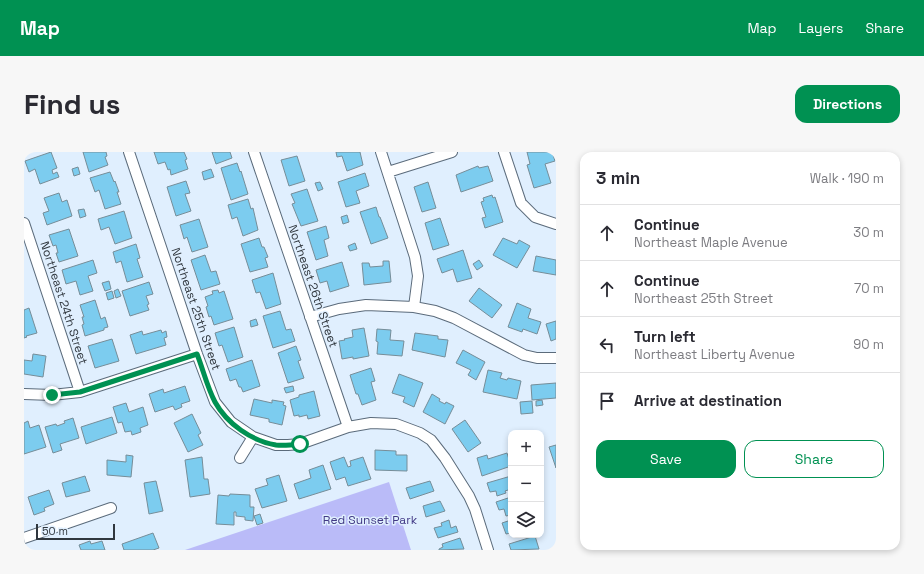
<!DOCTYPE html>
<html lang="en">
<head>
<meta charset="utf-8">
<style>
  :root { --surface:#fff; --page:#f7f7f7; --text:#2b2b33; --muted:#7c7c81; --line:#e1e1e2; --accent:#009152 }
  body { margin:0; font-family:"Space Grotesk",sans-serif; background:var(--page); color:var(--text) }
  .controls { position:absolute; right:12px; bottom:12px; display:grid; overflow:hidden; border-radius:8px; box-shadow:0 2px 6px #0003 }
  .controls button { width:36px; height:36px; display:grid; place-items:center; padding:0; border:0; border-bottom:1px solid var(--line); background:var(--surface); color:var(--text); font:20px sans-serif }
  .scale { position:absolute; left:12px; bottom:10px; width:79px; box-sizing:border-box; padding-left:4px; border:2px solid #30373e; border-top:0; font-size:11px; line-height:14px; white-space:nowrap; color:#30373e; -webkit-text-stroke:3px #e0effe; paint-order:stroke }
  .stop { position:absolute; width:12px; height:12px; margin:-9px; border:3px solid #009152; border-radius:50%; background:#fff }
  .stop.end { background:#009152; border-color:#fff; box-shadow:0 1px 4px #0008 }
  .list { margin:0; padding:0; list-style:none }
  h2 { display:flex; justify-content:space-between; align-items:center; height:52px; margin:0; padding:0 16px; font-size:17px }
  h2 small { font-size:13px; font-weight:400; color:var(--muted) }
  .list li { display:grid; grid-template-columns:26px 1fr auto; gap:12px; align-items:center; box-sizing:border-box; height:56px; padding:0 16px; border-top:1px solid var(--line) }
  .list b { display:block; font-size:15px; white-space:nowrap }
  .list p { margin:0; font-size:13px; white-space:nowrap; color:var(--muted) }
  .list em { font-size:13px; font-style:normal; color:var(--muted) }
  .actions { display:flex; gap:8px; padding:12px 16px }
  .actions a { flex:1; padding:9px 0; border:1px solid var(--accent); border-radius:12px; text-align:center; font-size:14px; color:var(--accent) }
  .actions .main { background:var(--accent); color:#fff }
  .icon { flex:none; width:22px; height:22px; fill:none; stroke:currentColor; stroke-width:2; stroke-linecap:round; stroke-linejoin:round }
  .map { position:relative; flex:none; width:532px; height:398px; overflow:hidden; border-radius:12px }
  header { display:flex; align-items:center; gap:24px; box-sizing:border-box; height:56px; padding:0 20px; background:var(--accent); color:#fff }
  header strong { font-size:19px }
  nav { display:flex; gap:22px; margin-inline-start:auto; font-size:14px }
  .intro { display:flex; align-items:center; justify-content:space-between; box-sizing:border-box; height:96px; padding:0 24px }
  h1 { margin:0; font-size:28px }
  .button { padding:10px 18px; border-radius:12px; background:var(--accent); color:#fff; font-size:14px; font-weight:700 }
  main { display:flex; gap:24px; padding:0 24px }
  aside { flex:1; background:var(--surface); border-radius:12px; box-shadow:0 2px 6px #0003 }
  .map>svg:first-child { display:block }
  .green { fill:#babbf8 }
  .building { fill:#7cccef; stroke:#768d98 }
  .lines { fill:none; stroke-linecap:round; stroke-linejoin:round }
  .minor-casing { stroke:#5b6b7b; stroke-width:12 }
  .minor { stroke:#fff; stroke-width:10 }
  .route { stroke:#009152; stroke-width:5 }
  .labels { text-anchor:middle; stroke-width:3; stroke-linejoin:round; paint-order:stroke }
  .street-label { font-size:12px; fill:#30373e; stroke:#e0effe }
  .park-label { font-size:12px; fill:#413985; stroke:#e0effe }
</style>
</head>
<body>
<header>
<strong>Map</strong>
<nav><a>Map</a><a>Layers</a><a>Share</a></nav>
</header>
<div class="intro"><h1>Find us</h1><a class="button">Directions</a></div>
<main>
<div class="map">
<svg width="532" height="398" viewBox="0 0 532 398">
  <rect width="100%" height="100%" fill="#e0effe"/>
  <!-- green -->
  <path class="green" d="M365,330L387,398H161Z"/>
  <!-- building -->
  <path class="building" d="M27,0L33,16L28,18L29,22L33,20L35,25L16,32L11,17L5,20L1,9Z
    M59,0H82L83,4L81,5L84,13L65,20Z
    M130,0H160L163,7L161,8L164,17L147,23L146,17L144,18L141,10L134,12Z
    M188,0H206L208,6L192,12Z
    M312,0H336L339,13L323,19L318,4L313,5Z
    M503,0H528L531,9L521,12L527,31L510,36L503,13L506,12Z
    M273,4L281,29L265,34L257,8Z
    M213,11L216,20L217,19L224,42L207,48L197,16Z
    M454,14L455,16L464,14L469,29L437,40L432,23Z
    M54,15L56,22L50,24L48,17Z
    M187,17L190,25L180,28L178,20Z
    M86,20L90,30L91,29L95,40H93L97,52L81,57L75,38L71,40L66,26Z
    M341,21L345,34L332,39L336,51L322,55L314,30Z
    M162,29L166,41L161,42L167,59L152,64L143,35Z
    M296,30L299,37L294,39L291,31Z
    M404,30L412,56L398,60L390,35Z
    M283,37L294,69L277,74L268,52L271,51L267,42Z
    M35,41L38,50L43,48L48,64L23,73L19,61L25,59L20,46Z
    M468,43L469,46L471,45L479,70L461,76L458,66L462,65L457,50L460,49L459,46Z
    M224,47L227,57L229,56L234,78L219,84L213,65L208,67L204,53Z
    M352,55L355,65H356L364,86L347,92L336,60Z
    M60,57L62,64L56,66L54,58Z
    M100,59L108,86L91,92L85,75L77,78L74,67Z
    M323,63L325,70L319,72L317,65Z
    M416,66L425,93L409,98L401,71Z
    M175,67L184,95L168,100L163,85L160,87L156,73Z
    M302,74L305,86L300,88L304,104L292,108L283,80Z
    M45,77L54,104L35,110L32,101H34L32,93L29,94L25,83Z
    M235,86L238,95H240L244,105L241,106L244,115L226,120L217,92Z
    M479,86L493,92L495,88L506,94L493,116L469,103Z
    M331,91L333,97L326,99L324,94Z
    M112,92L116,106L113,107L119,125L103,130L97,109L92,111L89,100Z
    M439,98L448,126L433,130L429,117L418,121L413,107Z
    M181,103L187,120L192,119L196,132L177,138L167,108Z
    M512,104L532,108V123L509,119Z
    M69,108L73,121L64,124L69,139L56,143L52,129L42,132L38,118Z
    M455,108L459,114L453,118L449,112Z
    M359,109H365L367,130L340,133L338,111H345L346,115L359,114Z
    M318,110L325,134L306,140L303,129L296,131L292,118Z
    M249,121L257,152L242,157L236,140L232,141L228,128Z
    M85,129L87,137L81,139L78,131Z
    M125,130L129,142L122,144L125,152L123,153L125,158L106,164L98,139Z
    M455,136L478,153L468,166L445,149Z
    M94,137L97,144L92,146L90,139Z
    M194,138L195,141L200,139L209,167L190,173L187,164L185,165L182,155L184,154L181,145L189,142L188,139Z
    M88,139L90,146L84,148L82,141Z
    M71,148L77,167L81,165L84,175L80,176V178L61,184L58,173L60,172L58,165H60L56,153Z
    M493,151L507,157L504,166L517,170L513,182L499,177L498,180L484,175Z
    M5,156L13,181L2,184L3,185L0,186V158Z
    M256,159L262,178L267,177L271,189L249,196L239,164Z
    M232,167L234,173L227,175L226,169Z
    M532,169V187L527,189L522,172Z
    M210,175L219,205L204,210L198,193L195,194L191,181Z
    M340,176L345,204L329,207V205L318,207L315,189L321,188L320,187L329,185L328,178Z
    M353,177L367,178L366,188L380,189L378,204L353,202L354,190L352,189Z
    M137,178L138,181L142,179L143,185L140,186L142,193L112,202L106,183L118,179L119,183Z
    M391,181L414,184V187L424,188L421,205L388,198Z
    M88,187L95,209L71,216L64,194Z
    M272,194L277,208L274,209L280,226L264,231L254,201Z
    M439,198L461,210L452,228L444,223L447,218L432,211Z
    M9,202L22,204L19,225L0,222V208L8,209Z
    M228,208L236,234L219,240L217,235H215L212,227L206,229L202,217Z
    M347,216L351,229L347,230L352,248L338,253L334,242H332L326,223Z
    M464,218L478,221L476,226L483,228L484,226L497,229L493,247L459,240Z
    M375,222L399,231L390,255L379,250L381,245L368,241Z
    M532,231V246L508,248L507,233Z
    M161,234L166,249L157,252L158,255L151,258L149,254L131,260L125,242L139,237L140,241Z
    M269,234L270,239L262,241L260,236Z
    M290,239L296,264L284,267L283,263L275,265V263L270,264L266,248L275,245V243Z
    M408,242L416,247L415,249L421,252L422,250L430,254L421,272L399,260Z
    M230,247L248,251V248L260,250L259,253L262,254L258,273L245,270V267L226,263Z
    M518,248L519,253L512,254V249Z
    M508,249L509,261L497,262L496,250Z
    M102,251L105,260L119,255L124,273L116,276L117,280L108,283L107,279L101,280L98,270L94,271L89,255Z
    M168,262L177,281L174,283L179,293L164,300L150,271Z
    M88,265L93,281L62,292L57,275Z
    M49,266L55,286L36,292L38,298L29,301L21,275L32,272L33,274L41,271L40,269Z
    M441,268L457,291L444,300L428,277Z
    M4,269L6,276L15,273L22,295L0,302V271Z
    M532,293V316L525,295Z
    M351,298L372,299V303H383V319L351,318Z
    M483,301L487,314L458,324L453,306L463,303L464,307Z
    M102,303L109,304L107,325L83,323V308L102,310Z
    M178,305L180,327H184L186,342L166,345L161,308Z
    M320,305L324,315L327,314L326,309L339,305L347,327L324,334L321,325L312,328L306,310Z
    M299,313L307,337L275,347L270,332L287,326L285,318Z
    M255,323L263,349L238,356L231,337L244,333L242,327Z
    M61,324L66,339L42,345L38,331Z
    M487,324V337L481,339L482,341L473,344L472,339L466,340L463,331Z
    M132,329L139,359L125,362L120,331Z
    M406,329L410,339L386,347L382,336Z
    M25,338L30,352L20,356L21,359L10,363L4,345Z
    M206,342L226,343V355H230L229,369L221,368V365L212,364V360H210V373L192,372L194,343L205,344Z
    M487,345V363L482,364L480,357L475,358L472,350Z
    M416,349L421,359L402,365L399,354Z
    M236,362L239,371L233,373L230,364Z
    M425,368L427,376L432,374L434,380L414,386L410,376L418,374L417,371Z
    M487,368V381L482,382L478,371Z
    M129,381L135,396L129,398H100L98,392Z
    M511,384L515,397L487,398L485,392Z
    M436,386L440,397L415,398V397L419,395L418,392Z
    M66,389L67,392L78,389L81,398H57L55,393Z"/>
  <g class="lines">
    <defs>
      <path id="minor" d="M105,0L173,202L191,250L207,270L229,285L252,293H264L276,292L324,275L347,271L372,272L396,281L407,288L421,306L445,344L451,357L464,398
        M230,0L324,275
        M357,0L391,105L394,124L390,155
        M480,0L497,51L511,65L532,72
        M364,20L428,0
        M0,71L56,240
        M286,165L315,157L342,153L390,155L411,159L430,166L500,203L513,206H532
        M0,242L28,243L56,240L173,202
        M216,306L229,285
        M0,386L87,356"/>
    </defs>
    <!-- minor casing -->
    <use href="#minor" class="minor-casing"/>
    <!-- minor -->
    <use href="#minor" class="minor"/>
  </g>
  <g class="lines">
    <!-- route -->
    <path class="route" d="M28,243L56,240L173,202C179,217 183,235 191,250C203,272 228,289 252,293C260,294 268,293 276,292"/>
  </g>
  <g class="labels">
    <!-- street labels -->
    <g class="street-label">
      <text transform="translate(289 134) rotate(71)" y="4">Northeast 26th Street</text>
      <text transform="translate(40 151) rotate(72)" y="4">Northeast 24th Street</text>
      <text transform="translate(172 157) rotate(71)" y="4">Northeast 25th Street</text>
    </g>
    <!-- park labels -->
    <g class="park-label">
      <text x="346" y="372">Red Sunset Park</text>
    </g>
  </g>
</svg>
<div class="controls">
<button>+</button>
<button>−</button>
<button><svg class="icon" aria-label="layers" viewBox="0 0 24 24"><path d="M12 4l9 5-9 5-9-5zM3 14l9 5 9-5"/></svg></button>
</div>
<div class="scale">50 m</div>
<div class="stop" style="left:276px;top:292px"></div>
<div class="stop end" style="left:28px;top:243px"></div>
</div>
<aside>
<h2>3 min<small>Walk · 190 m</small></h2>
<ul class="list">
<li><svg class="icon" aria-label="ahead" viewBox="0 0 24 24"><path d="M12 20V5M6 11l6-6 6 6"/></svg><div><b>Continue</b><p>Northeast Maple Avenue</p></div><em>30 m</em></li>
<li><svg class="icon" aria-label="ahead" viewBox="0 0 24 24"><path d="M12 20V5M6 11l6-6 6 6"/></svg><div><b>Continue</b><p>Northeast 25th Street</p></div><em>70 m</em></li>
<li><svg class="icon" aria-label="left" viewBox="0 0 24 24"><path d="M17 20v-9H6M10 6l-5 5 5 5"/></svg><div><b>Turn left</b><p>Northeast Liberty Avenue</p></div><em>90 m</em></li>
<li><svg class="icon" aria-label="arrive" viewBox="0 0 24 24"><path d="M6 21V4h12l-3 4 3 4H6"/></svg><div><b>Arrive at destination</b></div></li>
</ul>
<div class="actions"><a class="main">Save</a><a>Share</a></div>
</aside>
</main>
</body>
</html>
